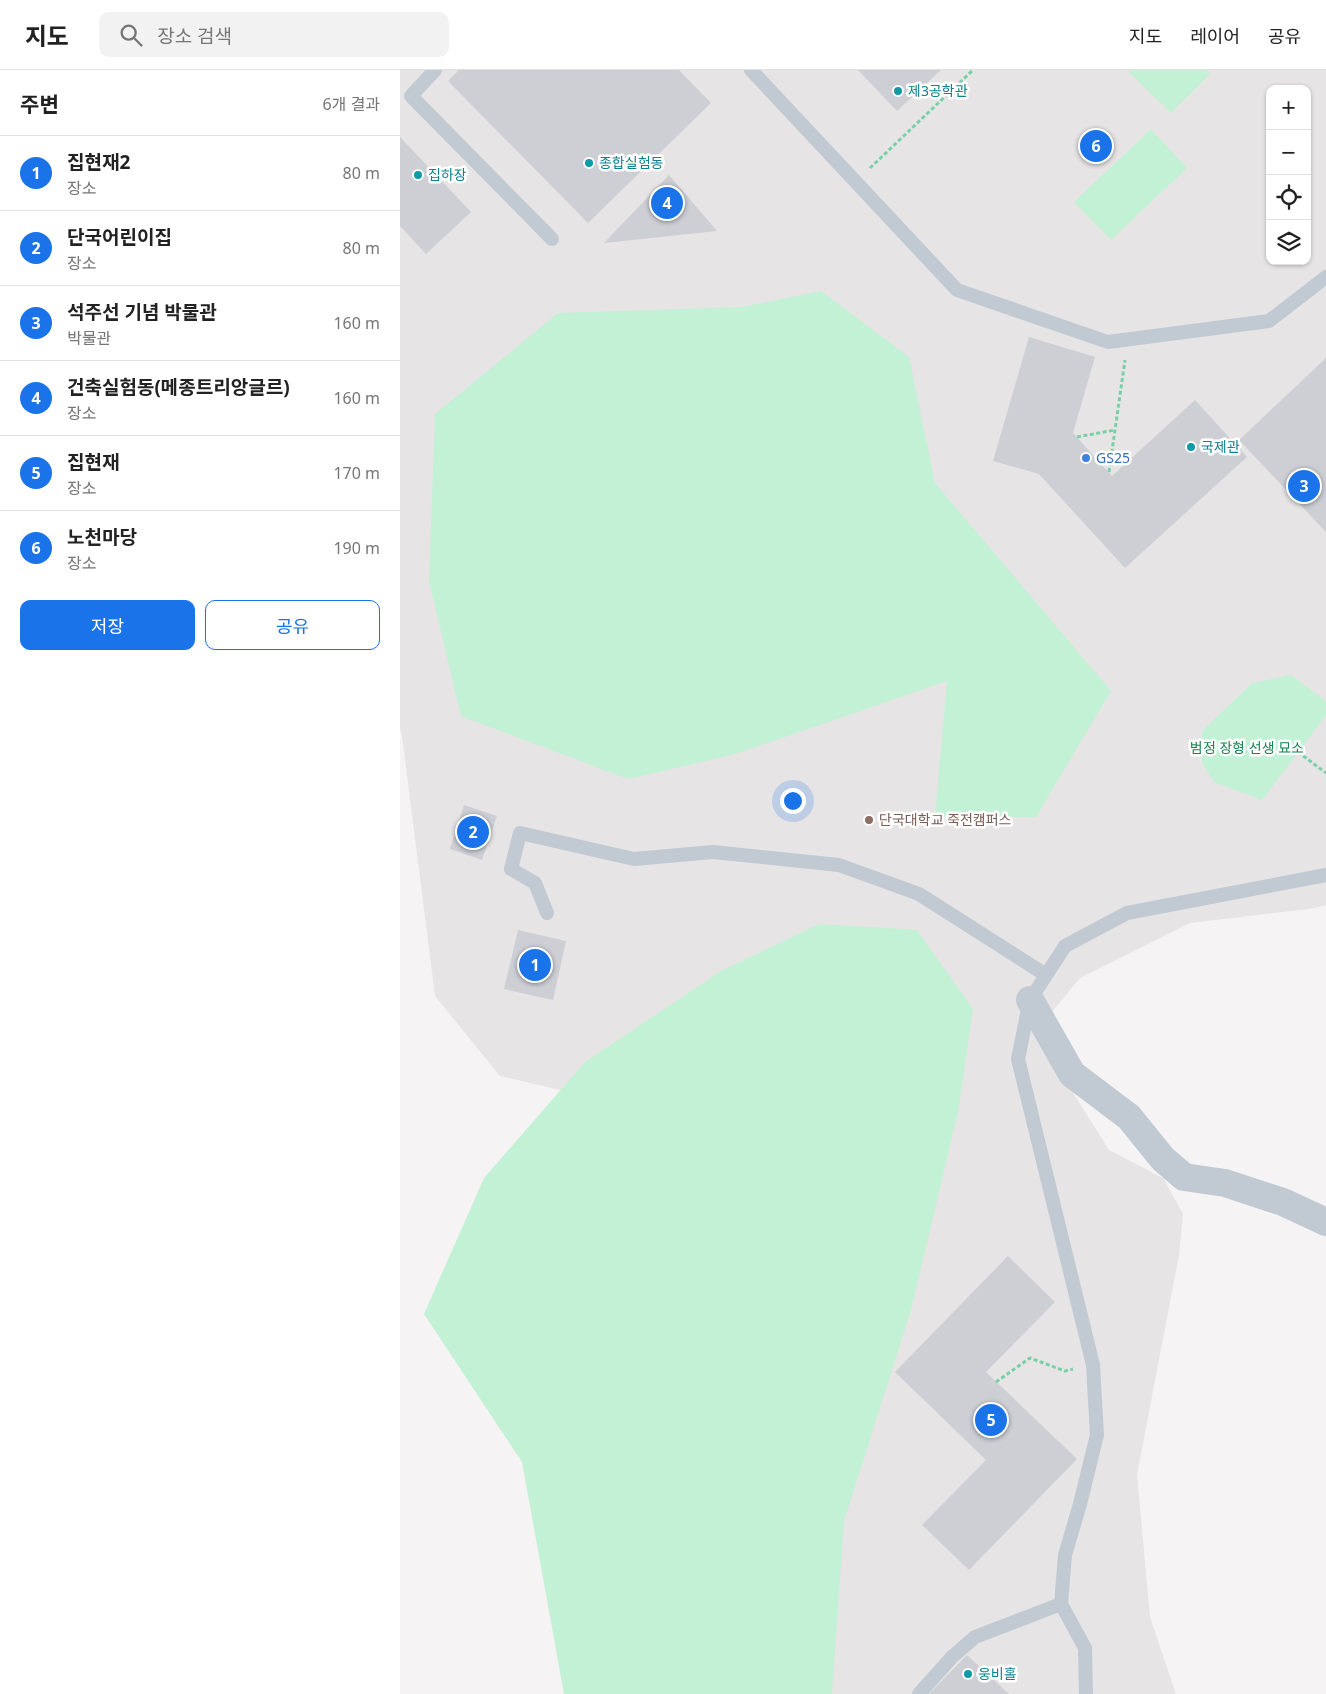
<!DOCTYPE html>
<html lang="ko">
<head>
<meta charset="utf-8">
<style>
  :root { --surface:#fff; --page:#f2f2f2; --text:#222; --muted:#767676; --line:#e0e0e0; --accent:#1a73e8 }
  body { margin:0; font-family:"Noto Sans","Noto Sans KR",sans-serif; background:var(--page); color:var(--text) }
  .controls { position:absolute; right:15px; top:15px; display:grid; overflow:hidden; border-radius:10px; box-shadow:0 1px 4px #0004 }
  .controls button { width:45px; height:45px; display:grid; place-items:center; padding:0; border:0; border-bottom:1px solid var(--line); background:var(--surface); color:var(--text); font:25px sans-serif }
  .you { position:absolute; left:392px; top:730px; width:18px; height:18px; margin:-12px; border:4px solid #fff; border-radius:50%; background:#1a73e8; box-shadow:0 0 0 8px #1a73e833 }
  .badge { display:grid; place-items:center; width:32px; height:32px; border-radius:50%; background:var(--accent); color:#fff; font-size:16px; font-weight:700 }
  .pin { position:absolute; translate:-50% -50%; border:2px solid #fff; box-shadow:0 1px 5px #0006 }
  .list { margin:0; padding:0; list-style:none }
  h2 { display:flex; justify-content:space-between; align-items:center; height:65px; margin:0; padding:0 20px; font-size:21px }
  h2 small { font-size:16px; font-weight:400; color:var(--muted) }
  .list li { display:grid; grid-template-columns:32px 1fr auto; gap:15px; align-items:center; box-sizing:border-box; height:75px; padding:0 20px; border-top:1px solid var(--line) }
  .list b { display:block; font-size:19px; white-space:nowrap }
  .list p { margin:0; font-size:16px; white-space:nowrap; color:var(--muted) }
  .list em { font-size:16px; font-style:normal; color:var(--muted) }
  .actions { display:flex; gap:10px; padding:15px 20px }
  .actions a { flex:1; padding:11px 0; border:1px solid var(--accent); border-radius:10px; text-align:center; font-size:18px; color:var(--accent) }
  .actions .main { background:var(--accent); color:#fff }
  .icon { flex:none; width:28px; height:28px; fill:none; stroke:currentColor; stroke-width:2; stroke-linecap:round; stroke-linejoin:round }
  .map { position:relative; flex:none; width:926px; height:1624px; overflow:hidden }
  header { display:flex; align-items:center; gap:30px; box-sizing:border-box; height:70px; padding:0 25px; background:var(--surface); border-bottom:1px solid var(--line) }
  header strong { font-size:24px }
  nav { display:flex; gap:28px; margin-inline-start:auto; font-size:18px }
  .search { width:350px; height:45px; background:var(--page); display:flex; align-items:center; gap:12px; box-sizing:border-box; padding:0 18px; border-radius:10px; color:var(--muted); font-size:19px }
  main { display:flex }
  aside { flex:1; background:var(--surface) }
  .map>svg:first-child { display:block }
  .education { fill:#e6e4e5; fill-rule:evenodd }
  .green { fill:#c3f1d5 }
  .building { fill:#cdcfd5 }
  .lines { fill:none; stroke-linecap:round; stroke-linejoin:round }
  .path { stroke:#7ad0a6; stroke-width:3; stroke-dasharray:4 2.5; stroke-linecap:butt }
  .service { stroke:#c1cad2; stroke-width:14 }
  .minor { stroke:#c1cad2; stroke-width:28 }
  .culture-dot { fill:#0f9aa8; stroke:#fff; stroke-width:2 }
  .shop-dot { fill:#3f7fe0; stroke:#fff; stroke-width:2 }
  .education-dot { fill:#8d6e63; stroke:#fff; stroke-width:2 }
  .labels { text-anchor:middle; stroke-width:5; stroke-linejoin:round; paint-order:stroke }
  .culture-label { font-size:14px; fill:#0d838f; stroke:#fff; text-anchor:start }
  .shop-label { font-size:14px; fill:#366cbe; stroke:#fff; text-anchor:start }
  .park-label { font-size:14px; fill:#17864f; stroke:#fff }
  .education-label { font-size:14px; fill:#785e54; stroke:#fff; text-anchor:start }
</style>
</head>
<body>
<header>
<strong>지도</strong>
<div class="search"><svg class="icon" aria-label="search" viewBox="0 0 24 24"><circle cx="10" cy="10" r="6"/><path d="M15 15l6 6"/></svg>장소 검색</div>
<nav><a>지도</a><a>레이어</a><a>공유</a></nav>
</header>
<main>
<aside>
<h2>주변<small>6개 결과</small></h2>
<ul class="list">
<li><span class="badge">1</span><div><b>집현재2</b><p>장소</p></div><em>80 m</em></li>
<li><span class="badge">2</span><div><b>단국어린이집</b><p>장소</p></div><em>80 m</em></li>
<li><span class="badge">3</span><div><b>석주선 기념 박물관</b><p>박물관</p></div><em>160 m</em></li>
<li><span class="badge">4</span><div><b>건축실험동(메종트리앙글르)</b><p>장소</p></div><em>160 m</em></li>
<li><span class="badge">5</span><div><b>집현재</b><p>장소</p></div><em>170 m</em></li>
<li><span class="badge">6</span><div><b>노천마당</b><p>장소</p></div><em>190 m</em></li>
</ul>
<div class="actions"><a class="main">저장</a><a>공유</a></div>
</aside>
<div class="map">
<svg width="926" height="1624" viewBox="0 0 926 1624">
  <rect width="100%" height="100%" fill="#f5f3f3"/>
  <!-- education -->
  <path class="education" d="M0,0H926V835L909,839L790,853L680,908L652,942L660,1002L709,1080L763,1108L783,1144L779,1185L737,1405L750,1547L776,1624H403L314,1056L100,1006L35,926L2,666L0,659ZM870,19H907V191H870Z"/>
  <!-- green -->
  <path class="green" d="M727,0H806L810,4L771,43Z
    M751,59L787,98L711,170L674,132Z
    M421,221L509,287L535,413L711,621L636,747H535L547,611L335,684L228,709L61,646L29,511L35,344L158,243L342,237Z
    M891,605L926,631V645L862,730L814,712L802,693V661L852,613Z
    M419,854L517,860L573,939L558,1042L511,1240L444,1451L432,1624H164L122,1392L24,1244L84,1108L185,992L321,901Z"/>
  <!-- building -->
  <path class="building" d="M59,0H279L311,33L188,153L48,11Z
    M458,0H541L497,41Z
    M0,67L71,142L26,184L0,156Z
    M269,105L317,161L204,173Z
    M629,267L695,287L673,363L712,406L795,330L847,387L725,498L639,404L593,391Z
    M926,288V462L839,370Z
    M64,735L97,746L82,790L50,779Z
    M118,860L166,871L153,930L104,919Z
    M608,1186L655,1232L586,1302L677,1389L569,1500L522,1455L586,1390L495,1302Z
    M567,1585L609,1624H529Z"/>
  <g class="lines">
    <!-- path -->
    <path class="path" d="M470,98L573,0
      M677,367L715,360
      M709,402L725,290
      M898,682L926,703
      M596,1312L630,1288L665,1301L673,1299"/>
    <!-- service -->
    <path class="service" d="M35,0L11,26L152,169
      M351,0L557,220L708,272L869,251L926,207
      M147,843L135,813L111,799L120,763L234,789L313,782L439,795L519,824L646,905
      M519,1624L552,1587L575,1567L661,1534
      M686,1624L685,1578L661,1534L665,1485L680,1434L697,1365L693,1295L618,989L630,930L665,876L727,843L926,805"/>
    <!-- minor -->
    <path class="minor" d="M630,930L672,1004L729,1047L763,1089L784,1107L825,1113L883,1132L926,1152"/>
  </g>
  <!-- markers -->
  <g class="culture-dot">
    <circle cx="498" cy="21" r="5"/>
    <circle cx="189" cy="93" r="5"/>
    <circle cx="18" cy="105" r="5"/>
    <circle cx="791" cy="377" r="5"/>
    <circle cx="568" cy="1604" r="5"/>
  </g>
  <circle class="shop-dot" cx="686" cy="388" r="5"/>
  <circle class="education-dot" cx="469" cy="750" r="5"/>
  <g class="labels">
    <!-- culture labels -->
    <g class="culture-label">
      <text x="508" y="26">제3공학관</text>
      <text x="199" y="98">종합실험동</text>
      <text x="28" y="110">집하장</text>
      <text x="801" y="382">국제관</text>
      <text x="578" y="1609">웅비홀</text>
    </g>
    <!-- shop labels -->
    <g class="shop-label">
      <text x="696" y="393">GS25</text>
    </g>
    <!-- park labels -->
    <g class="park-label">
      <text x="847" y="683">범정 장형 선생 묘소</text>
    </g>
    <!-- education labels -->
    <g class="education-label">
      <text x="479" y="755">단국대학교 죽전캠퍼스</text>
    </g>
  </g>
</svg>
<div class="controls">
<button>+</button>
<button>−</button>
<button><svg class="icon" aria-label="locate" viewBox="0 0 24 24"><circle cx="12" cy="12" r="6"/><path d="M12 2v4M12 18v4M2 12h4M18 12h4"/></svg></button>
<button><svg class="icon" aria-label="layers" viewBox="0 0 24 24"><path d="M12 4l9 5-9 5-9-5zM3 14l9 5 9-5"/></svg></button>
</div>
<div class="you"></div>
<div class="pin badge" style="left:135px;top:895px">1</div>
<div class="pin badge" style="left:73px;top:762px">2</div>
<div class="pin badge" style="left:904px;top:416px">3</div>
<div class="pin badge" style="left:267px;top:133px">4</div>
<div class="pin badge" style="left:591px;top:1350px">5</div>
<div class="pin badge" style="left:696px;top:76px">6</div>
</div>
</main>
</body>
</html>
